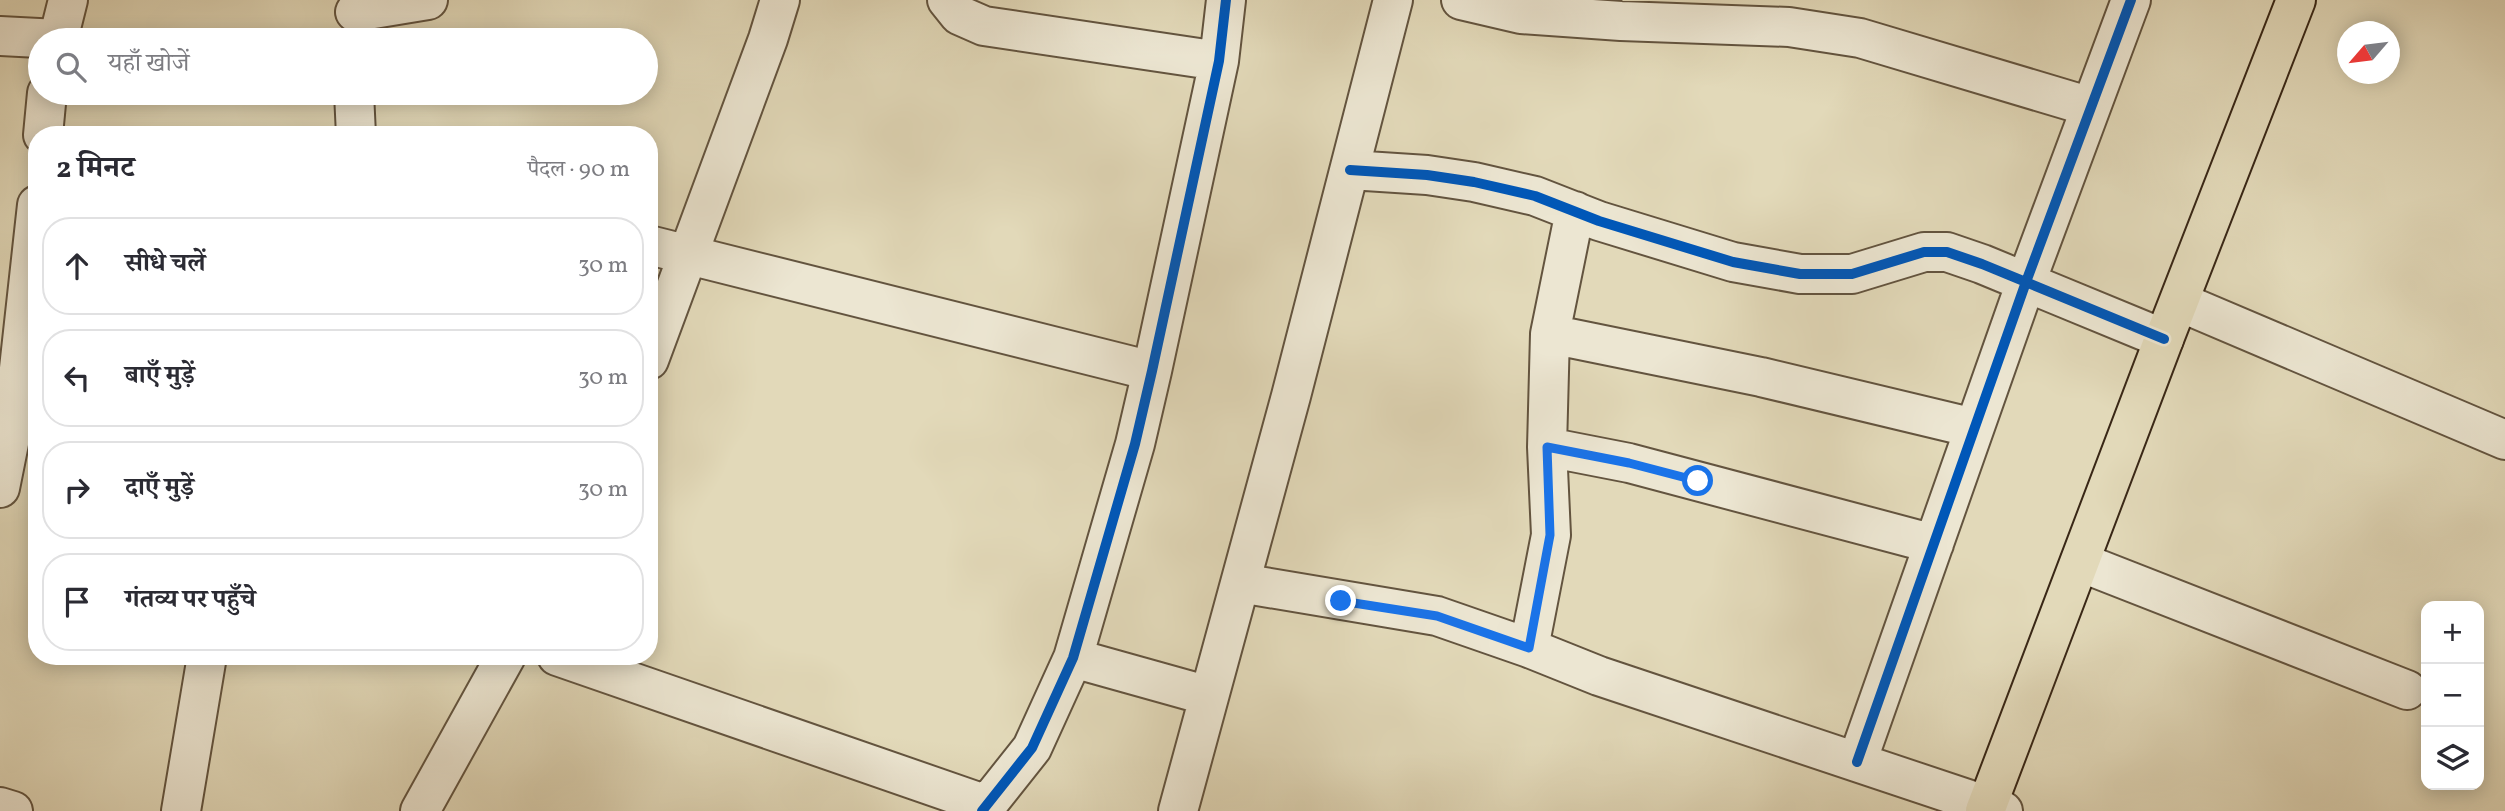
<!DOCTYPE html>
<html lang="hi">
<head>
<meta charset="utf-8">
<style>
  :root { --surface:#fff; --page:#f2f2f3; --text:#2b2b33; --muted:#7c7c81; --line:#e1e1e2 }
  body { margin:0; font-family:Vollkorn,"Noto Serif Devanagari",serif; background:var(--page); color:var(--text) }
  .controls { position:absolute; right:21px; bottom:21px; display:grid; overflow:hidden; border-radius:14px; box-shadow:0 4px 18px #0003 }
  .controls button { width:63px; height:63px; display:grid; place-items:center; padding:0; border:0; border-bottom:2px solid var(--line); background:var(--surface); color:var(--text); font:35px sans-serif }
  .compass { position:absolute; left:2337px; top:21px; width:63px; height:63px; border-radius:50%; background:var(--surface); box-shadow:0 4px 18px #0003; rotate:242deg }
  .stop { position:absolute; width:21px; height:21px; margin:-16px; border:5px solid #1a73e8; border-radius:50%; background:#fff }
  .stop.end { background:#1a73e8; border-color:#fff; box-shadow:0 2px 7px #0008 }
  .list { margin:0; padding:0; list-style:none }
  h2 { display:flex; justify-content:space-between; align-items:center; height:91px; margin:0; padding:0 28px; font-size:30px }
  h2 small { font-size:23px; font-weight:400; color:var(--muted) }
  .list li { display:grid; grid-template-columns:46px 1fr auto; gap:21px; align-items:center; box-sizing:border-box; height:98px; margin:0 14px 14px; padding:0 14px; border:2px solid var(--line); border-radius:28px }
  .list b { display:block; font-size:26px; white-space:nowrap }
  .list em { font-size:23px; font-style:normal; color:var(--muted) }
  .icon { flex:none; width:38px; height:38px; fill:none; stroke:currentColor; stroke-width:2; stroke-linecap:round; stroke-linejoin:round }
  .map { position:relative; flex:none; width:2505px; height:811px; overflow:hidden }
  .search { position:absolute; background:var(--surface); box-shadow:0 4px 18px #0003; left:28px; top:28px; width:630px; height:77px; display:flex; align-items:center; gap:18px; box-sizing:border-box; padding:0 24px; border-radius:38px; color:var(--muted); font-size:26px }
  .panel { position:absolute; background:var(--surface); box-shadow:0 4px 18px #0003; left:28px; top:126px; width:630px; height:539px; border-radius:28px }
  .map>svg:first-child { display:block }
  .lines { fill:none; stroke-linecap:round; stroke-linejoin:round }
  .minor-casing { stroke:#63543f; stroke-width:42 }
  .major-casing { stroke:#392716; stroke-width:42 }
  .minor { stroke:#ece6d2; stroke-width:38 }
  .major { stroke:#e2d9b9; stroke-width:38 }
  .cycleway-casing { stroke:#ece6d2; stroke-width:15 }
  .cycleway { stroke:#0057b8; stroke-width:10 }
  .route { stroke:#1a73e8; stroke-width:9 }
</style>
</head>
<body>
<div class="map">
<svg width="2505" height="811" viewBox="0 0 2505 811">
  <rect width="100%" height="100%" fill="#e2d9b9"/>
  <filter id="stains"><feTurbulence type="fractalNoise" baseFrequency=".00286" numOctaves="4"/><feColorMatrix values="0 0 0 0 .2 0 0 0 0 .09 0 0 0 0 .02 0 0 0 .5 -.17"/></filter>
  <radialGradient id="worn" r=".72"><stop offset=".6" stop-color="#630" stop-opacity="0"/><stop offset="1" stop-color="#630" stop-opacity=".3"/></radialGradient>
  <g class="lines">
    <defs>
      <path id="minor" d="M947,0L959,15L984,26L1219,61
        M1461,0L1521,14L1621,21L1789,27L1860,38L2091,107
        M355,12L428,0
        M0,36L58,39
        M58,40L68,0
        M354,93L356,135
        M43,135L47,93
        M1350,170L1427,175L1474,182L1535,196L1599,221L1733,262L1800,274H1852L1924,252H1947L1982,264L2164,339
        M649,245L1152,371
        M2180,302L2505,440
        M1550,334L1761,377L1974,428
        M649,360L768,39L780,0
        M1547,447L1629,463L1934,544
        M0,488L13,423L37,205
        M2080,562L2407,690
        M1240,583L1437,616L1529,648L1599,676L2003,811
        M1529,648L1551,535L1547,447L1550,334L1575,211
        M557,656L987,805
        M1073,658L1209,696
        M1857,762L2026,282L2131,0
        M0,807L13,811
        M181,811L207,656
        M420,811L506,656
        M982,811L1032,748L1073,658L1135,444L1152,371L1219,61L1226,0
        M1178,811L1291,396L1393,0"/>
      <path id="major" d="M1985,811L2164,339L2296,0"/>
    </defs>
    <!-- minor casing -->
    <use href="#minor" class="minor-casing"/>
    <!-- major casing -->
    <use href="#major" class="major-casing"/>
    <!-- minor -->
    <use href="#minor" class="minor"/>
    <!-- major -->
    <use href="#major" class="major"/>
    <defs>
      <path id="cycleway" d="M1350,170L1427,175L1474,182L1535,196L1599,221L1733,262L1800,274H1852L1924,252H1947L1982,264L2164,339
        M1857,762L2026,282L2131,0
        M982,811L1032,748L1073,658L1135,444L1152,371L1219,61L1226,0"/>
    </defs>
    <!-- cycleway casing -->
    <use href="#cycleway" class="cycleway-casing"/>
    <!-- cycleway -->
    <use href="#cycleway" class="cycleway"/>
  </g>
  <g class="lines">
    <!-- route -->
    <path class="route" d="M1341,601L1437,616L1529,648L1550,535L1547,447L1629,463L1698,481"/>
  </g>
  <rect width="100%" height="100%" filter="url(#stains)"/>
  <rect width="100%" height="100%" fill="url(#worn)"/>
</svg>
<div class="controls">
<button>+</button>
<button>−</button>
<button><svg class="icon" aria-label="layers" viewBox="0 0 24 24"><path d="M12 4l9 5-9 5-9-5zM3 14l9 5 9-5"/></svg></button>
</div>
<svg class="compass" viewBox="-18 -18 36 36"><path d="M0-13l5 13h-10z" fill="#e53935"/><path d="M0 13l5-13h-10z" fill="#7c7c81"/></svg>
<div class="stop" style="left:1698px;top:481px"></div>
<div class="stop end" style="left:1341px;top:601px"></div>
<div class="search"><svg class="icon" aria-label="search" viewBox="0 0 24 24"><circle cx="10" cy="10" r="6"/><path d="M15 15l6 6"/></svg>यहाँ खोजें</div>
<section class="panel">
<h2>2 मिनट<small>पैदल · 90 m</small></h2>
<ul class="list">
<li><svg class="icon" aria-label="ahead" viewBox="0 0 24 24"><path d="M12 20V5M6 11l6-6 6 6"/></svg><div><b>सीधे चलें</b></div><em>30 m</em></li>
<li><svg class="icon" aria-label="left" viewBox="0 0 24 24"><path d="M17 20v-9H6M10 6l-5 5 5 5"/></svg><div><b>बाएँ मुड़ें</b></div><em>30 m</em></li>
<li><svg class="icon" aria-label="right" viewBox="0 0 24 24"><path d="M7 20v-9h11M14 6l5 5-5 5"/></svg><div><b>दाएँ मुड़ें</b></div><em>30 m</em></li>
<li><svg class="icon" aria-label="arrive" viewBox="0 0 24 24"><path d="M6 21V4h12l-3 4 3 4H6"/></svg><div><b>गंतव्य पर पहुँचे</b></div></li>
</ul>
</section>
</div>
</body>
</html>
